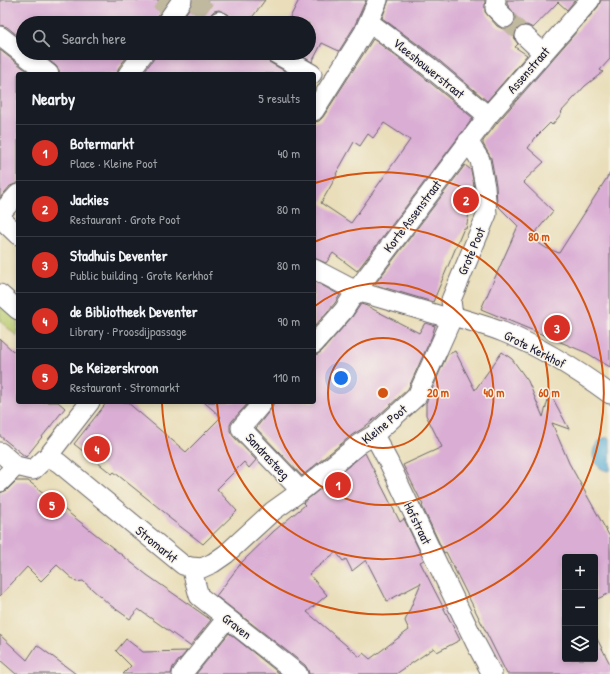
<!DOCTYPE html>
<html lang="en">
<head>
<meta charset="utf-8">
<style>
  :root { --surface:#171b24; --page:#242831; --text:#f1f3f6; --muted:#9ea1a6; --line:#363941; --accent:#d93025 }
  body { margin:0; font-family:"Patrick Hand",sans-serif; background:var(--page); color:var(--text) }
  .controls { position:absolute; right:12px; bottom:12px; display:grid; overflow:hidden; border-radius:4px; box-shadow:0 2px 6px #0003 }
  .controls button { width:36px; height:36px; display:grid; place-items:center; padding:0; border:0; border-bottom:1px solid var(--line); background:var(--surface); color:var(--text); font:20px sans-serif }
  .you { position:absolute; left:341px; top:378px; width:14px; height:14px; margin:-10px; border:3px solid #fff; border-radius:50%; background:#1a73e8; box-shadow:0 0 0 6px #1a73e833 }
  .badge { display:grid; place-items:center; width:26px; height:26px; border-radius:50%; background:var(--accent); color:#fff; font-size:13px; font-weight:700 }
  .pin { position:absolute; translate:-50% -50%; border:2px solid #fff; box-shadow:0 1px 4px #0006 }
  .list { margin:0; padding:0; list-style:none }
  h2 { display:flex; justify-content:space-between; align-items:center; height:52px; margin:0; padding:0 16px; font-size:17px }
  h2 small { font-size:13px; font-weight:400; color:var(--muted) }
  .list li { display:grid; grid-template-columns:26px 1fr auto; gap:12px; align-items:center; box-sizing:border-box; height:56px; padding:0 16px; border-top:1px solid var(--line) }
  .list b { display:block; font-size:15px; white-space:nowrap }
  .list p { margin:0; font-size:13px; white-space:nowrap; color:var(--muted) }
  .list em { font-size:13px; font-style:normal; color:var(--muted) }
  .icon { flex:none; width:22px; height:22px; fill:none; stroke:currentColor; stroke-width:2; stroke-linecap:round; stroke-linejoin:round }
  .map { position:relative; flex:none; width:610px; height:674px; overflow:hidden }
  .search { position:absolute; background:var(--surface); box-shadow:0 2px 6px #0003; left:16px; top:16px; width:300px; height:44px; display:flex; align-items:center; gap:10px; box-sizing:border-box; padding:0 14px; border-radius:22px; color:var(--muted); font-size:15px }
  .panel { position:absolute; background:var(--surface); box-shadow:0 2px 6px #0003; left:16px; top:72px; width:300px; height:332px; border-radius:4px }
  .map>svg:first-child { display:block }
  .green { fill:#b7ca6d; stroke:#6c7654 }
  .water { fill:#59afd6; stroke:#3e6888 }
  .building { fill:#daaed4; fill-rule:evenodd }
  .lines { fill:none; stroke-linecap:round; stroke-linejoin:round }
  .street-tunnel { stroke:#c1b8a0; stroke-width:19; stroke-dasharray:19 10; stroke-linecap:butt }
  .street-casing { stroke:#686467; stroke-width:21 }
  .street { stroke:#fff; stroke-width:19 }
  .ring { fill:none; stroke:#d45411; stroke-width:2 }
  .labels { text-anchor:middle; stroke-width:3; stroke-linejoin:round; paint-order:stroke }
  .street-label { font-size:13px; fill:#22223b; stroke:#f7f3e8 }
  .centre { fill:#d45411; stroke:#f7f3e8; stroke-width:2 }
  .ring-label { font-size:12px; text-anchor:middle; font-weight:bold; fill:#d45411; stroke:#f7f3e8; stroke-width:3; stroke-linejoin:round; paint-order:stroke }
</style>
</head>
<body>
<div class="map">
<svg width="610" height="674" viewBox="0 0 610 674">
  <rect width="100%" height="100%" fill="#f7f3e8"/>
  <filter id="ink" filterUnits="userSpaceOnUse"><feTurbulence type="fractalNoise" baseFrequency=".025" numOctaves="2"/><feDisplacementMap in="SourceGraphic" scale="8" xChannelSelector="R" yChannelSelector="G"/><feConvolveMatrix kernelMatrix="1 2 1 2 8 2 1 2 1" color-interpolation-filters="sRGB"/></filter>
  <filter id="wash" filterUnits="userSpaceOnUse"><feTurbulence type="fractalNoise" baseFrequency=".012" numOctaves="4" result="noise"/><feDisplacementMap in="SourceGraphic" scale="16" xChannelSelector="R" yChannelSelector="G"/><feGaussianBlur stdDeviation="0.9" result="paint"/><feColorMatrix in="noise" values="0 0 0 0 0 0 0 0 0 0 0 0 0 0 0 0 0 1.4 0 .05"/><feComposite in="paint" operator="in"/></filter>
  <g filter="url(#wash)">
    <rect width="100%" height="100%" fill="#e9deb9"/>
    <!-- green -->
    <path class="green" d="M0,303L18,319L17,336L0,321Z"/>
    <!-- water -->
    <path class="water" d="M604,438H610V471C591,470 587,446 604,438Z"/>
    <g id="blocks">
      <!-- building -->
      <path class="building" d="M0,0H169L157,17L155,23H23V40L7,27L0,25Z
        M193,0H265L248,23H233L232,18L228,14L219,10L214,11L210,15L209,23H179L191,6Z
        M299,0H366L354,27L339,51L322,43L312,62L297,53H309V23H287Z
        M389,0H485V12L497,26L503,29L508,28L512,26L516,20L515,15L507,4V0H575L567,10L558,2L533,28L527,25L521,26L517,29L514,34L515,40L518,44L515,47L527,55L487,101L435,57L382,18Z
        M601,0H610V59L600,70L603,72L585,86L561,112L562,113L552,125L550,123L536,137L528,148L544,162L523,182L553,211L531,238L546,248L559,253L610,173V367L587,353L481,309L518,226L497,205L496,185L491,158L483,144V141L497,123L598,7Z
        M373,39L421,75L473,118L357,271L333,253L326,263L314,258V122L319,121L323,117ZM384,123L410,140L351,223L321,203L337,175L336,174L354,142L360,146L368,134L373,138Z
        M0,50L31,74H18V183L10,186L0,198Z
        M40,53H130L119,67L117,74H60L59,70L56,66Z
        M155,53H264L265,58L269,62L290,74H142L153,60Z
        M465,165L471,170L474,186L466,229L464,228L433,302L379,286L375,284Z
        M314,281L340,295L335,303L314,327Z
        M361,304L367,306L419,333L425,323L435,326L432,336L408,389L378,416L362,429L352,435L302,476L256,428L271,409L274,402H314V355L318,354L322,351L352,317Z
        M0,339L13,351L18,353V402H58L65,408L26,457L0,436Z
        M455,351L475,390L502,352L512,359L528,381L543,417L550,393L569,429L552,423L569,463L610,537V593L595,600V557H565V659H595V635L610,664V674H507L446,552L444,553L422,506L423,505L403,465L442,447L426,415V403L447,355Z
        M107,402H127L186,452L221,417L204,402H249L232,421L230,425V431L233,436L256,460L249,468L244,462L217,489L237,511L203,544L168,517L169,516L114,472L112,474L74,444Z
        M365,453L400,522L404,519L424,560L420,562L460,640L437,652L434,648L396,674H309L308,670L305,665L216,596L242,562L274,531L305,505L303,503ZM336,552L343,561L346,559L352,571L366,560L387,601L421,583L405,621L409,630L370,659L363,653L360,657L307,612L327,595L309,574Z
        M16,481H28L31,483L147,575L211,620L190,646L138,609L130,619L110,605L83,581L76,582L57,565L41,581L27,567L0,596V493L7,490Z
        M229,633L280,674H196Z
        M0,635L27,660L37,645L76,674H16L0,660Z
        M126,639L143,652L187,651L173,667L171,674H123L131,666L116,651Z"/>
    </g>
  </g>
  <g filter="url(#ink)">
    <use href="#blocks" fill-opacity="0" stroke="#686467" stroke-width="1"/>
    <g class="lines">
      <!-- street-tunnel -->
      <path class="street-tunnel" d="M159,0L167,6
        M192,0L219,21
        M505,18L525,36"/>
      <defs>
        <path id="street" d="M496,0L495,8L505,18
          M219,21L222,23
          M369,22L428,66L488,116
          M166,23L182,0
          M0,36L49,74
          M525,36L543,53
          M275,53L312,74
          M128,74L144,53
          M314,111L364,32L378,0
          M0,214L18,194
          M0,218L18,235
          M314,269L356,291L445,317L453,316C470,321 487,326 503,332C541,347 577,370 610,394
          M0,294L18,310
          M453,316L451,300L487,214L485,187L480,160L468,141
          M314,344L344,310L356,291L488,116L590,0
          M263,402L241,428L301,491
          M374,435L389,463L475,642L492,674
          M0,452L16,466L33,470L48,456L90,402
          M48,456L59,463L183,565L191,567L202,568L213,563L226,554L273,511L301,491L359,444L374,435L417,396L453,316
          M0,482L16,466
          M191,567L199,596L298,674
          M182,674L227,618"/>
      </defs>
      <!-- street casing -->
      <use href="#street" class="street-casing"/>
      <!-- street -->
      <use href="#street" class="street"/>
    </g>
  </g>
  <!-- distance rings -->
  <g class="ring">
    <circle cx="383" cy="393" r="55"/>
    <path d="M315 306A111 111 0 1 1 272 403"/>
    <path d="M314 242A166 166 0 1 1 217 403"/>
    <path d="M315 183A221 221 0 1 1 162 403"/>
  </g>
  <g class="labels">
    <!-- street labels -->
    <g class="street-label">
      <text transform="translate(429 68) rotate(39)" y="5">Vleeshouwerstraat</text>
      <text transform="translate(528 70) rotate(-49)" y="5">Assenstraat</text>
      <text transform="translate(412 216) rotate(-53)" y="5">Korte Assenstraat</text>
      <text transform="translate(471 251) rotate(-67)" y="5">Grote Poot</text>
      <text transform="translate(535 349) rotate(27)" y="5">Grote Kerkhof</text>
      <text transform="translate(384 424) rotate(-39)" y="5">Kleine Poot</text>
      <text transform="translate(268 456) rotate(47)" y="5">Sandrasteeg</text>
      <text transform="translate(418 523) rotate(64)" y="5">Hofstraat</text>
      <text transform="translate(157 544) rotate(39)" y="5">Stromarkt</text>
      <text transform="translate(237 626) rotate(38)" y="5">Graven</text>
    </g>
  </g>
  <circle cx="383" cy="393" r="6" class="centre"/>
  <g class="ring-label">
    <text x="539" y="241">80 m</text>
    <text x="438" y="397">20 m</text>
    <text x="494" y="397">40 m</text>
    <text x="549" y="397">60 m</text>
  </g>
</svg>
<div class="controls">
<button>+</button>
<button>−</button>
<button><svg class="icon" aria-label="layers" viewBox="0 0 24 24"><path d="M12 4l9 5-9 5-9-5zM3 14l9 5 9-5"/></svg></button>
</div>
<div class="you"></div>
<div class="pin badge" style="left:338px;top:485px">1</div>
<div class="pin badge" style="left:466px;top:200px">2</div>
<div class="pin badge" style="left:557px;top:328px">3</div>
<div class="pin badge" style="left:97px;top:449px">4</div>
<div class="pin badge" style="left:52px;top:505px">5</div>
<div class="search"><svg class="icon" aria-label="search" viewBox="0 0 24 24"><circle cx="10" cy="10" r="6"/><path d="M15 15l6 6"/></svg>Search here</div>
<section class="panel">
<h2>Nearby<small>5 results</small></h2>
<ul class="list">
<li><span class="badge">1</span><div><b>Botermarkt</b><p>Place · Kleine Poot</p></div><em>40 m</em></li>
<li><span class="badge">2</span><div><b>Jackies</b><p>Restaurant · Grote Poot</p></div><em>80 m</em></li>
<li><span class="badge">3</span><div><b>Stadhuis Deventer</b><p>Public building · Grote Kerkhof</p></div><em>80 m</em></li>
<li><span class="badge">4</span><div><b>de Bibliotheek Deventer</b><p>Library · Proosdijpassage</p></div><em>90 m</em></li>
<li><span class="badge">5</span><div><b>De Keizerskroon</b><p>Restaurant · Stromarkt</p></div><em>110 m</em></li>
</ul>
</section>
</div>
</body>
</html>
